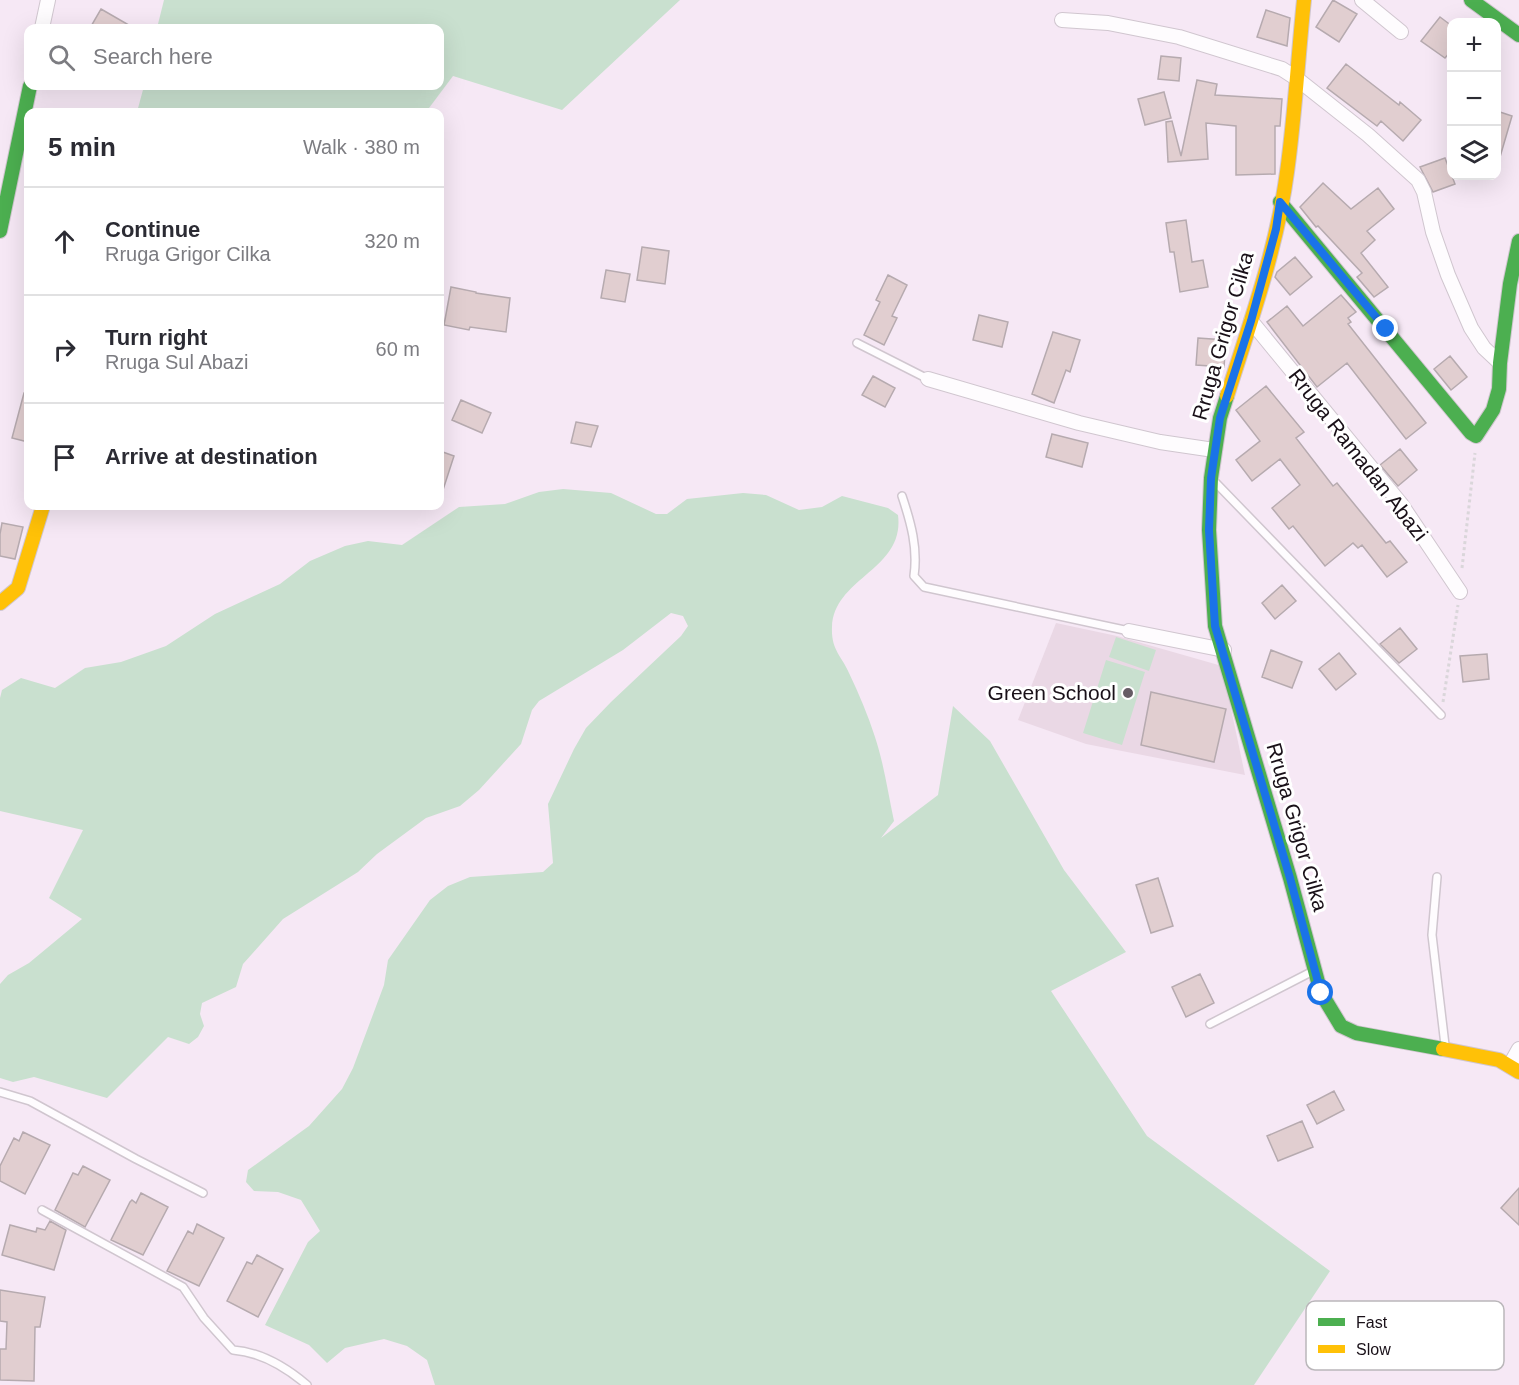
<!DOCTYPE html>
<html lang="en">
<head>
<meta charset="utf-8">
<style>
  :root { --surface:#fff; --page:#f7f7f7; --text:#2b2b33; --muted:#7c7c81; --line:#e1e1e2 }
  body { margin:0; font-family:Helvetica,sans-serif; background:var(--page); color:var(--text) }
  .controls { position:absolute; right:18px; top:18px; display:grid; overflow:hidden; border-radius:12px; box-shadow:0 6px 24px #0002 }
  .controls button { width:54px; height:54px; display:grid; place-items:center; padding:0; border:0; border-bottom:2px solid var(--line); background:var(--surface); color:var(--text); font:30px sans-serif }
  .stop { position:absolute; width:18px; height:18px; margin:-14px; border:4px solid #1a73e8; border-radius:50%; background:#fff }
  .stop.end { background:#1a73e8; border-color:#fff; box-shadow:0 2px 6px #0008 }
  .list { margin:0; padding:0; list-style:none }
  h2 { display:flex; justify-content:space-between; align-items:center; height:78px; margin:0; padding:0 24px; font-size:26px }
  h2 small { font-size:20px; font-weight:400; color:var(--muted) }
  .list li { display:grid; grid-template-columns:39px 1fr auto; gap:18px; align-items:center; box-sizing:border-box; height:108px; padding:0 24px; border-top:2px solid var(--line) }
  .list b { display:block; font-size:22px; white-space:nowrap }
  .list p { margin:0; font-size:20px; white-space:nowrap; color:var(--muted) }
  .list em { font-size:20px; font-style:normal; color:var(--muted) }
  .icon { flex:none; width:33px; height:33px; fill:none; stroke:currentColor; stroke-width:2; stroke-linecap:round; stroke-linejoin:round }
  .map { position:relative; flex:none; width:1519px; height:1385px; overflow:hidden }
  .search { position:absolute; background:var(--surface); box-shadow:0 6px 24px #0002; left:24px; top:24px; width:420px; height:66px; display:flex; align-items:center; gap:15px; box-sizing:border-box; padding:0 21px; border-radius:12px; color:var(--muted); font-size:22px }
  .panel { position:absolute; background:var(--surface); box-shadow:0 6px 24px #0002; left:24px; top:108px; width:420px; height:402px; border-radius:12px }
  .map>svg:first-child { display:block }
  .education { fill:#ead8e5 }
  .green { fill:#c9e0cf }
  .building { fill:#e1ced0; stroke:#b6aaaf; stroke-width:1.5 }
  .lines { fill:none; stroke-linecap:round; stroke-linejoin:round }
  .lane-casing { stroke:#d0c6cf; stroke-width:10 }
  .street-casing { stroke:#d0c6cf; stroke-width:16 }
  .fast-casing { stroke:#d0c6cf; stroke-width:16 }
  .slow-casing { stroke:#d0c6cf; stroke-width:16 }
  .path { stroke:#dad6da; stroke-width:3; stroke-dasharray:3 3; stroke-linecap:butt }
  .lane { stroke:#fefcfe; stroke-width:7 }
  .street { stroke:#fefcfe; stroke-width:14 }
  .fast { stroke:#4caf50; stroke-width:14 }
  .slow { stroke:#ffc107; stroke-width:14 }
  .route { stroke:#1a73e8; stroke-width:8 }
  .poi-dot { fill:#665c65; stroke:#fff; stroke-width:2 }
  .labels { text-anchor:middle; stroke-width:6; stroke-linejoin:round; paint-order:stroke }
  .street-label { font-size:21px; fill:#191018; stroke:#fff }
  .poi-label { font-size:21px; fill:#191018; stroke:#fff; text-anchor:end }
  .key { fill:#fff; stroke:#bab7ba; stroke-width:1.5 }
  .key-label { font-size:16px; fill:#191018 }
</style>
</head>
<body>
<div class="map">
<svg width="1519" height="1385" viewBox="0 0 1519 1385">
  <rect width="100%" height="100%" fill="#f6e8f5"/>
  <!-- education -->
  <path class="education" d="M1056,623L1117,636L1222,666L1245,775L1086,744L1018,720Z"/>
  <!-- green -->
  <path class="green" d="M164,0H680L562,110L453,76L426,112H137L144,86H440V28H157Z
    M563,489L611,493L656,514H667L687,499L743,493L766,495L799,510L822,507L842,496L888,508L898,515C905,570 834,577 832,627C831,650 841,655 849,673C859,694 868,715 875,737C884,764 888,793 894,821L881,838L938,795L953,706L990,741L1064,870L1126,952L1051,991L1147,1136L1330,1271L1254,1385H435L427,1360L407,1346L384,1339L345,1348L327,1363L309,1345L265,1325L308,1242L320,1231L301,1200L278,1192L254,1191L246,1182L248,1170L309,1126L342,1089L353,1068L384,985L388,960L430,900L448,886L470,877L543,872L553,863L548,804L574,749L586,728L611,702L681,636L688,626L683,616L671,613L623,650L539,701L532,710L521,744L479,790L460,806L426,818L377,854L358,872L283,919L243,964L236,987L202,1003L200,1014L204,1026L198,1037L189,1044L168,1037L107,1098L34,1077L13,1082L0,1078V984L8,975L29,963L82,919L49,898L83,830L0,811V698L2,690L21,678L55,688L85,668L121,662L166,646L215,614L280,584L310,561L345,546L368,541L402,545L459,507L505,504L539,492Z
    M1116,637L1156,650L1149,671L1109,657Z
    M1106,660L1145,672L1122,745L1083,733Z"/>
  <!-- building -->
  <path class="building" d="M1333,0L1357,14L1339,42L1316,27Z
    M101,9L134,28H90Z
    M1266,10L1290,18L1287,46L1257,37Z
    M1440,17L1452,26V50L1445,58L1421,41Z
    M1161,56L1181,58L1179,81L1158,79Z
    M1346,64L1399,105L1400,102L1421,120L1403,141L1381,121L1377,126L1327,88Z
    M1197,80L1217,84L1215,95L1282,99L1280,126H1275V174L1236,175V126L1206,123L1208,159L1168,162L1166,122L1172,121L1181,156Z
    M1164,92L1171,118L1145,125L1138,99Z
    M1497,111L1512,116L1500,157L1497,156Z
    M1445,158L1455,184L1433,192L1420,167Z
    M1323,183L1351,209L1378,188L1394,209L1367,231L1375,240L1361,253L1388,287L1374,297L1357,277L1362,273L1318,226L1316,227L1300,207Z
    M1186,220L1192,262L1203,260L1208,287L1180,292L1174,252H1170L1166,223Z
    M642,247L669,251L665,284L637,280Z
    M1295,257L1312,277L1290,295L1275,277L1277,272Z
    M606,270L630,274L625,302L601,298Z
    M888,275L907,285L892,316L897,318L884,345L864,335L880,302L876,300Z
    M451,287L476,292V293L510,298L506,332L470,327L469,330L444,325Z
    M1341,295L1356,312L1348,318L1351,322L1348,324L1426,423L1406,439L1347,363L1317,387L1267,322L1287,306L1303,326Z
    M979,315L1008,322L1002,347L973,340Z
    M1053,332L1080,340L1070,372L1066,370L1054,403L1032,394Z
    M1198,338L1226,340L1224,367L1196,365Z
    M1450,356L1467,377L1451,390L1434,369Z
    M873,376L895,388L885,407L862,395Z
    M1266,386L1304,432L1296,438L1333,486L1337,483L1386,543L1390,541L1407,562L1387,577L1362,545L1358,548L1353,543L1325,566L1293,526L1289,529L1272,508L1300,485L1280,459L1252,481L1236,460L1260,441L1236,410Z
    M24,393H28V442L12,438Z
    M461,400L491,413L482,433L452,420Z
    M576,422L598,426L591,447L571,443Z
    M1052,434L1088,443L1082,467L1046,457Z
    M1400,449L1417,470L1398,486L1380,465Z
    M440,451L454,456L442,493L440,492Z
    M2,523L23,527L15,559L0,556V534Z
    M1282,585L1296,601L1275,619L1262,603Z
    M1400,628L1417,649L1399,663L1380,644Z
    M1271,650L1302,662L1292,688L1262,677Z
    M1339,653L1356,674L1336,690L1319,669Z
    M1487,654L1489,679L1463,682L1460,656Z
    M1151,692L1226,709L1214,762L1141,745Z
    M1158,878L1173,926L1151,933L1136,885Z
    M1200,974L1214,1003L1186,1017L1172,987Z
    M1334,1091L1344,1110L1317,1124L1307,1105Z
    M1302,1121L1313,1147L1278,1161L1267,1136Z
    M23,1132L50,1145L25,1194L0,1181V1166L14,1138L19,1141Z
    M83,1166L110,1180L85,1227L55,1210L73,1173L78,1175Z
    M1519,1188V1225L1501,1208Z
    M141,1193L168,1207L143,1255L111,1240L130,1202L132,1200L136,1203Z
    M50,1221L66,1230L54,1270L2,1255L10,1225L36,1232L37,1228L45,1230Z
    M197,1224L224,1238L199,1286L167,1271L188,1231L193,1234Z
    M257,1255L283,1269L258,1317L227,1301L247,1262L252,1264Z
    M0,1290L45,1297L40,1327H35L34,1381L0,1380V1349H6L7,1322L0,1321Z"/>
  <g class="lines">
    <defs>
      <path id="lane" d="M857,343L928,379
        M1215,482L1441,715
        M902,496C911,523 918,548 914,576L924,587L1129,631
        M1437,877L1432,935L1445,1045
        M1210,1024L1313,971
        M0,1092L30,1101L136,1159L203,1193
        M42,1210L183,1287L204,1318L233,1350C260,1352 287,1368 307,1385"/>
      <path id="street" d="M1362,0L1401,32
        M1062,20L1108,23L1179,37L1282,69L1296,78L1368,135L1418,180L1424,192L1433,232L1448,275L1471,328L1484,348L1500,363
        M42,28L48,0
        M1251,321L1401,504L1460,592
        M928,379L1079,423L1160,442L1214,450
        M1129,631L1224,650
        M1510,1065L1519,1049"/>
      <path id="fast" d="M1471,0L1519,35
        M1280,202L1471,433L1476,436L1493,410L1499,389L1500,363L1510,284L1519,241
        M0,231L30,86
        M1227,396L1220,418L1211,478L1209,530L1215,626L1290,878L1321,993L1341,1026L1356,1033L1443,1049"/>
      <path id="slow" d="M1227,396C1250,323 1277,248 1287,172C1295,115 1298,57 1304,0
        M0,603L18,588L43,506
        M1443,1049L1499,1060L1519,1072"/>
    </defs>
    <!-- lane casing -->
    <use href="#lane" class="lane-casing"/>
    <!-- street casing -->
    <use href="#street" class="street-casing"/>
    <!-- fast casing -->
    <use href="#fast" class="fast-casing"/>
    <!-- slow casing -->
    <use href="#slow" class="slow-casing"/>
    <!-- path -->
    <path class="path" d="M1462,568L1475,453
      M1443,702L1458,605"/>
    <!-- lane -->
    <use href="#lane" class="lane"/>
    <!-- street -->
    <use href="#street" class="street"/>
    <!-- fast -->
    <use href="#fast" class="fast"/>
    <!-- slow -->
    <use href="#slow" class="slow"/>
  </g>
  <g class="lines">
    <!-- route -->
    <path class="route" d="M1321,993L1290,878L1215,626L1209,530L1211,478L1220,418L1251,321L1276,229L1280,202L1386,329"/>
  </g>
  <!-- markers -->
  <circle class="poi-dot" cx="1128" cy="693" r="6"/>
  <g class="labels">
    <!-- street labels -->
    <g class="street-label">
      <text transform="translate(1223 336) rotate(-74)" y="7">Rruga Grigor Cilka</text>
      <text transform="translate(1358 455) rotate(52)" y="7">Rruga Ramadan Abazi</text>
      <text transform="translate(1297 827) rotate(74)" y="7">Rruga Grigor Cilka</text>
    </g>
    <!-- poi labels -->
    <g class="poi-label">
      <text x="1116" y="700">Green School</text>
    </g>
  </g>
  <!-- legend -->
  <rect x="1306" y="1301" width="198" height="69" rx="9" class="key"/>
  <rect x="1318" y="1318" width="27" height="8" fill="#4caf50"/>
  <rect x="1318" y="1345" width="27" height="8" fill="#ffc107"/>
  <g class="key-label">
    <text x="1356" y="1328">Fast</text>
    <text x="1356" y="1355">Slow</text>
  </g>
</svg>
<div class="controls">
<button>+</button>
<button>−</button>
<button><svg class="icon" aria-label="layers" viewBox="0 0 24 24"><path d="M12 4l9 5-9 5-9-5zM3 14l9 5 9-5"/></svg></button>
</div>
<div class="stop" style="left:1321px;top:993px"></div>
<div class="stop end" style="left:1386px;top:329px"></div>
<div class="search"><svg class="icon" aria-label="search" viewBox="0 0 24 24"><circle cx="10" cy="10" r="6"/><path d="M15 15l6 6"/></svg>Search here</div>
<section class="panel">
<h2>5 min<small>Walk · 380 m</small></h2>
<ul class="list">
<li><svg class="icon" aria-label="ahead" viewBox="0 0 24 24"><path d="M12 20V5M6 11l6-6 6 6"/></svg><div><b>Continue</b><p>Rruga Grigor Cilka</p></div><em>320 m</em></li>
<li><svg class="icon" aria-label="right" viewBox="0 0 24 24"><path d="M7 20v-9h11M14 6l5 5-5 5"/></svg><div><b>Turn right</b><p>Rruga Sul Abazi</p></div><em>60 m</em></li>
<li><svg class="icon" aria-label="arrive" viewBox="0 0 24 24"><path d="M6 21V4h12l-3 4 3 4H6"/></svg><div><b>Arrive at destination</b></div></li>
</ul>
</section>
</div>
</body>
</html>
